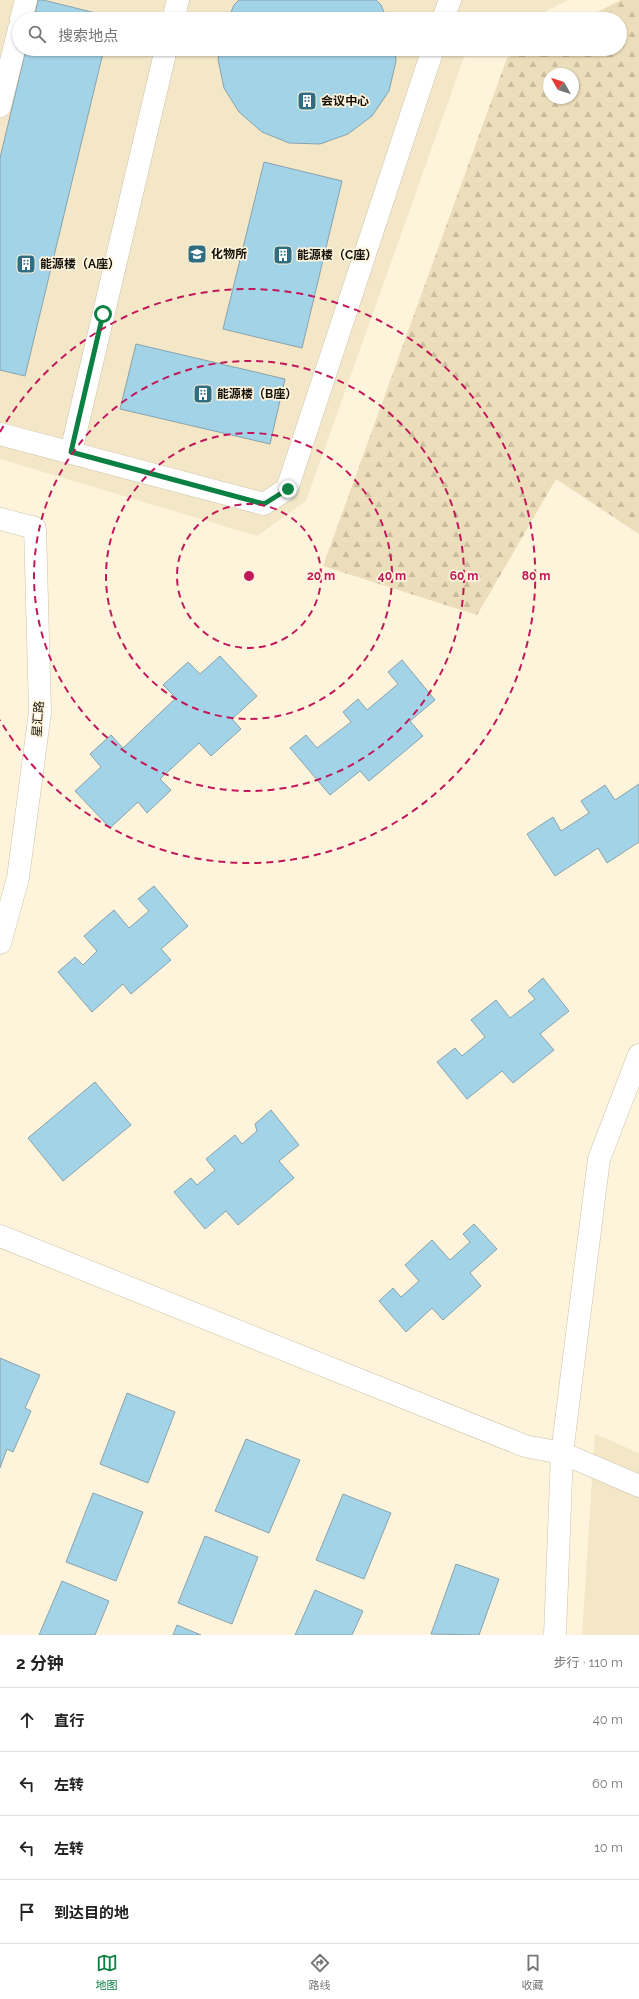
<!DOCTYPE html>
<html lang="zh">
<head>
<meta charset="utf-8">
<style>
  :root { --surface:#fff; --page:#f2f2f2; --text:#222; --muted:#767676; --line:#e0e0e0; --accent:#0b8043 }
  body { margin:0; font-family:Raleway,"Noto Sans SC",sans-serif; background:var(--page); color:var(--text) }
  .compass { position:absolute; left:543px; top:68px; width:36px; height:36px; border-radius:50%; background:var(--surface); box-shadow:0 1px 3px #0004; rotate:309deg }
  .stop { position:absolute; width:12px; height:12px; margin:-9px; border:3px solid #0b8043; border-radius:50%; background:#fff }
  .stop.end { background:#0b8043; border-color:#fff; box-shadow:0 1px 4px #0008 }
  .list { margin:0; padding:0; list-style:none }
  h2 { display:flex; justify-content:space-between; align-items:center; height:52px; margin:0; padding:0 16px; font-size:17px }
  h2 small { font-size:13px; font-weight:400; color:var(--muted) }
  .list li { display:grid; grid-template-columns:26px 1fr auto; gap:12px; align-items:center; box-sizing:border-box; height:64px; padding:0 16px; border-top:1px solid var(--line) }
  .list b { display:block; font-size:15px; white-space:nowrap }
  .list em { font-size:13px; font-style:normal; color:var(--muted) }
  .icon { flex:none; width:22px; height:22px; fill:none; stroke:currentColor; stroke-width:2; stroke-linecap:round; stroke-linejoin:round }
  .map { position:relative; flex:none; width:639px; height:1635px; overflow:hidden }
  .search { position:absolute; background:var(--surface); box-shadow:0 1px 3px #0004; left:12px; right:12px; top:12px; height:44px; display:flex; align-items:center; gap:10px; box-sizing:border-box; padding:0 14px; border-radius:22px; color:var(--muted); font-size:15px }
  .sheet { height:308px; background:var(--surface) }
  nav { display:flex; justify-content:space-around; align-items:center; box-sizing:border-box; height:56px; border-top:1px solid var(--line); background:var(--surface); font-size:11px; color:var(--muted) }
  nav a { display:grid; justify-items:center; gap:2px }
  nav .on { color:var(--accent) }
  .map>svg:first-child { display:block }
  .built { fill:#f3e7c8 }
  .forest { fill:url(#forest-firs); fill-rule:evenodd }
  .building { fill:#a3d3e6; stroke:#88a3ad }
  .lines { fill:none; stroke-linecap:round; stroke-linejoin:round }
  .minor-casing { stroke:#cbc2aa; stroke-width:23 }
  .minor { stroke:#fff; stroke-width:22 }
  .route { stroke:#0b8043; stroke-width:5 }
  .ring { fill:none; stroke:#c2185b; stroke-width:2; stroke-dasharray:7 5 }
  .labels { text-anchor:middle; stroke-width:3.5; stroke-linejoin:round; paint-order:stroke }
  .poi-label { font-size:12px; font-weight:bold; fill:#120f07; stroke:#fef4dc; text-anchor:start }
  .street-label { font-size:12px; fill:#120f07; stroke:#fef4dc }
  .centre { fill:#c2185b; stroke:#fef4dc; stroke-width:2 }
  .ring-label { font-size:12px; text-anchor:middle; font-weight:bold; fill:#c2185b; stroke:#fef4dc; stroke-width:3.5; stroke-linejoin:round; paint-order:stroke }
</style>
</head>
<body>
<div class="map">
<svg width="639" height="1635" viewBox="0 0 639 1635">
  <defs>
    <pattern id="forest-firs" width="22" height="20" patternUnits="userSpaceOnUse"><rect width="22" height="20" fill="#ecdeba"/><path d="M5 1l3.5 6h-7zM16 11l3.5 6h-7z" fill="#c9bd9e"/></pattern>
  </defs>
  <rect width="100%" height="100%" fill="#fef4dc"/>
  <!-- built -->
  <path class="built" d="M0,0H569L529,19H19V49H467L306,501L257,536L0,459Z
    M595,1434L639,1453V1635H582Z"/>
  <!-- forest -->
  <path class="forest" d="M621,0H639V534L556,479L477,615L323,566L507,58L526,49H620V19H584ZM549,74H573V98H549Z"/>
  <!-- building -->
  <path class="building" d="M38,0H43L112,17V19H34Z
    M239,0H376L381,5L387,19H228L234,5Z
    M26,49H104L25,376L0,370V158Z
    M220,49H395L396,61L389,91L372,116L348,134L320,144L289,143L262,132L239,112L224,88L218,59Z
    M264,162L342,181L302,348L223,329Z
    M136,344L285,379L270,444L120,409Z
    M220,656L257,696L232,719L241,729L211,756L199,743L160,779L171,790L147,813L138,802L110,828L75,791L101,767L90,754L111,735L123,748L176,698L163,685L188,662L200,674Z
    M402,660L435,700L410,721L423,736L369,781L360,771L330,795L290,748L306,735L317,748L351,722L343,712L358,699L367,710L398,684L388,672Z
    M639,784V842L607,863L598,848L555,876L527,834L553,817L561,831L589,813L581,801L605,785L615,800Z
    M154,886L188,926L161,949L171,960L131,994L123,984L92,1012L58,972L75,957L83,965L97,951L84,936L114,910L129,928L149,911L138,899Z
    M543,978L569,1011L540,1034L554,1050L513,1083L502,1071L467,1099L437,1062L455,1048L462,1056L485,1037L471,1020L496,1000L510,1018L535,999L528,991Z
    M95,1082L131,1125L63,1181L28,1138Z
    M271,1110L299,1145L279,1161L294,1178L238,1225L226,1211L205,1229L174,1192L191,1178L197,1185L215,1170L206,1159L235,1135L242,1144L257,1131L255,1124Z
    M474,1224L497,1249L470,1273L481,1286L443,1320L432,1308L406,1332L379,1301L393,1288L401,1297L419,1281L405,1265L432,1240L450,1260L470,1242L463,1234Z
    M0,1358L40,1375L25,1408L31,1411L13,1452L7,1449L0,1468Z
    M127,1393L175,1412L148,1483L100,1464Z
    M246,1439L300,1460L269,1533L215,1511Z
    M93,1493L143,1512L116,1581L66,1562Z
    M343,1494L391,1513L364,1579L316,1560Z
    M205,1536L258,1557L232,1624L178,1603Z
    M456,1564L499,1579L479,1635L431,1634Z
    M62,1581L109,1601L95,1635H39Z
    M315,1590L363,1611L352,1635H295Z
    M177,1625L201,1635H173Z"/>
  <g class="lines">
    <defs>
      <path id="minor" d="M21,19L26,0
        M173,19L178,0
        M443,19L450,0
        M0,106L19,29
        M0,434L264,504L287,489L433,49
        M71,452L166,49
        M0,519L35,528L40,712L18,878L0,943
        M0,1236L525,1446L562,1453L639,1486
        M555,1635L562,1453L599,1159L639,1055"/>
    </defs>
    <!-- minor casing -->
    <use href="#minor" class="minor-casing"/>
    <!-- minor -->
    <use href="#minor" class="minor"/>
  </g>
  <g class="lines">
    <!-- route -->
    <path class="route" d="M103,314L71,452L264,504L288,489"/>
  </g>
  <!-- distance rings -->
  <g class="ring">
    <circle cx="249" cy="576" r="72"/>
    <circle cx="249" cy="576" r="143"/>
    <circle cx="249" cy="576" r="215"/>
    <path d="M0 432A287 287 0 1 1 0 720"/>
  </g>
  <!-- icons -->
  <defs>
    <symbol id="building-square" viewBox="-11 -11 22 22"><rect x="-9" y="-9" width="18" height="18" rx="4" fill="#2e6d82" stroke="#fef4dc"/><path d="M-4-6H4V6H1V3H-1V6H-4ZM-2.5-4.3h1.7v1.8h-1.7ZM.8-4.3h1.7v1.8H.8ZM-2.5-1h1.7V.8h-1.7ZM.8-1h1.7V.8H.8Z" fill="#fff"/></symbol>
    <symbol id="school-square" viewBox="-11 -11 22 22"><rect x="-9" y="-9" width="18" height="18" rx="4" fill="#2e6d82" stroke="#fef4dc"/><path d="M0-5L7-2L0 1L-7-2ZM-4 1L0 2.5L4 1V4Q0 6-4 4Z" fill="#fff"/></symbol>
  </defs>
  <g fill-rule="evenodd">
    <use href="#building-square" x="296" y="90" width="22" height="22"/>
    <use href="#school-square" x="186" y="243" width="22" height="22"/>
    <use href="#building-square" x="272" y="244" width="22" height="22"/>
    <use href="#building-square" x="15" y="253" width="22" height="22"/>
    <use href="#building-square" x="192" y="383" width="22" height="22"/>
  </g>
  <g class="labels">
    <!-- poi labels -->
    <g class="poi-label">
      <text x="321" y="105">会议中心</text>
      <text x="211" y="258">化物所</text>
      <text x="297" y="259">能源楼（C座）</text>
      <text x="40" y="268">能源楼（A座）</text>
      <text x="217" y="398">能源楼（B座）</text>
    </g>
    <!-- street labels -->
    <g class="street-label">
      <text transform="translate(38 719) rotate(-86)" y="4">星汇路</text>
    </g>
  </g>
  <circle cx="249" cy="576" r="6" class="centre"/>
  <g class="ring-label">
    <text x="321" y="580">20 m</text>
    <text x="392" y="580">40 m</text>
    <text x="464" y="580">60 m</text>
    <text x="536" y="580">80 m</text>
  </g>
</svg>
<svg class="compass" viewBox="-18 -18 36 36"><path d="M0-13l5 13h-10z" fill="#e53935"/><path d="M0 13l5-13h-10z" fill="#767676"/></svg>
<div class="stop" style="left:103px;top:314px"></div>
<div class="stop end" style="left:288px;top:489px"></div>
<div class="search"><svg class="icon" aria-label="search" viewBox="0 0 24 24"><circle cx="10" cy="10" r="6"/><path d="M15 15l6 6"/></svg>搜索地点</div>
</div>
<section class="sheet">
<h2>2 分钟<small>步行 · 110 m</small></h2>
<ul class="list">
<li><svg class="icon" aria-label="ahead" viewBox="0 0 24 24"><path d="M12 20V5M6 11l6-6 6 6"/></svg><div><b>直行</b></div><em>40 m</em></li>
<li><svg class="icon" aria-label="left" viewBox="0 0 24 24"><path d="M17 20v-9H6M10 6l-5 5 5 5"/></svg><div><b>左转</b></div><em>60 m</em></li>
<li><svg class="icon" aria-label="left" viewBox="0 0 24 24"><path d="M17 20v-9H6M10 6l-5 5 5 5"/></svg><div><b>左转</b></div><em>10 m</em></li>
<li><svg class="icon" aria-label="arrive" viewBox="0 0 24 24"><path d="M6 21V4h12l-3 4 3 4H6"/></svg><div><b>到达目的地</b></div></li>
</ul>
</section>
<nav>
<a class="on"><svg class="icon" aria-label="map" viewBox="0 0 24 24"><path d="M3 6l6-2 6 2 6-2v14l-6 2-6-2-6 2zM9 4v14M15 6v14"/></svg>地图</a>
<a><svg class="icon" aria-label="directions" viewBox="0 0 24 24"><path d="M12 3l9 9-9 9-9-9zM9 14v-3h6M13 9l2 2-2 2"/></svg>路线</a>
<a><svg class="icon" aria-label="saved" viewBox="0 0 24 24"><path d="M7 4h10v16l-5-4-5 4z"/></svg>收藏</a>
</nav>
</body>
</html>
